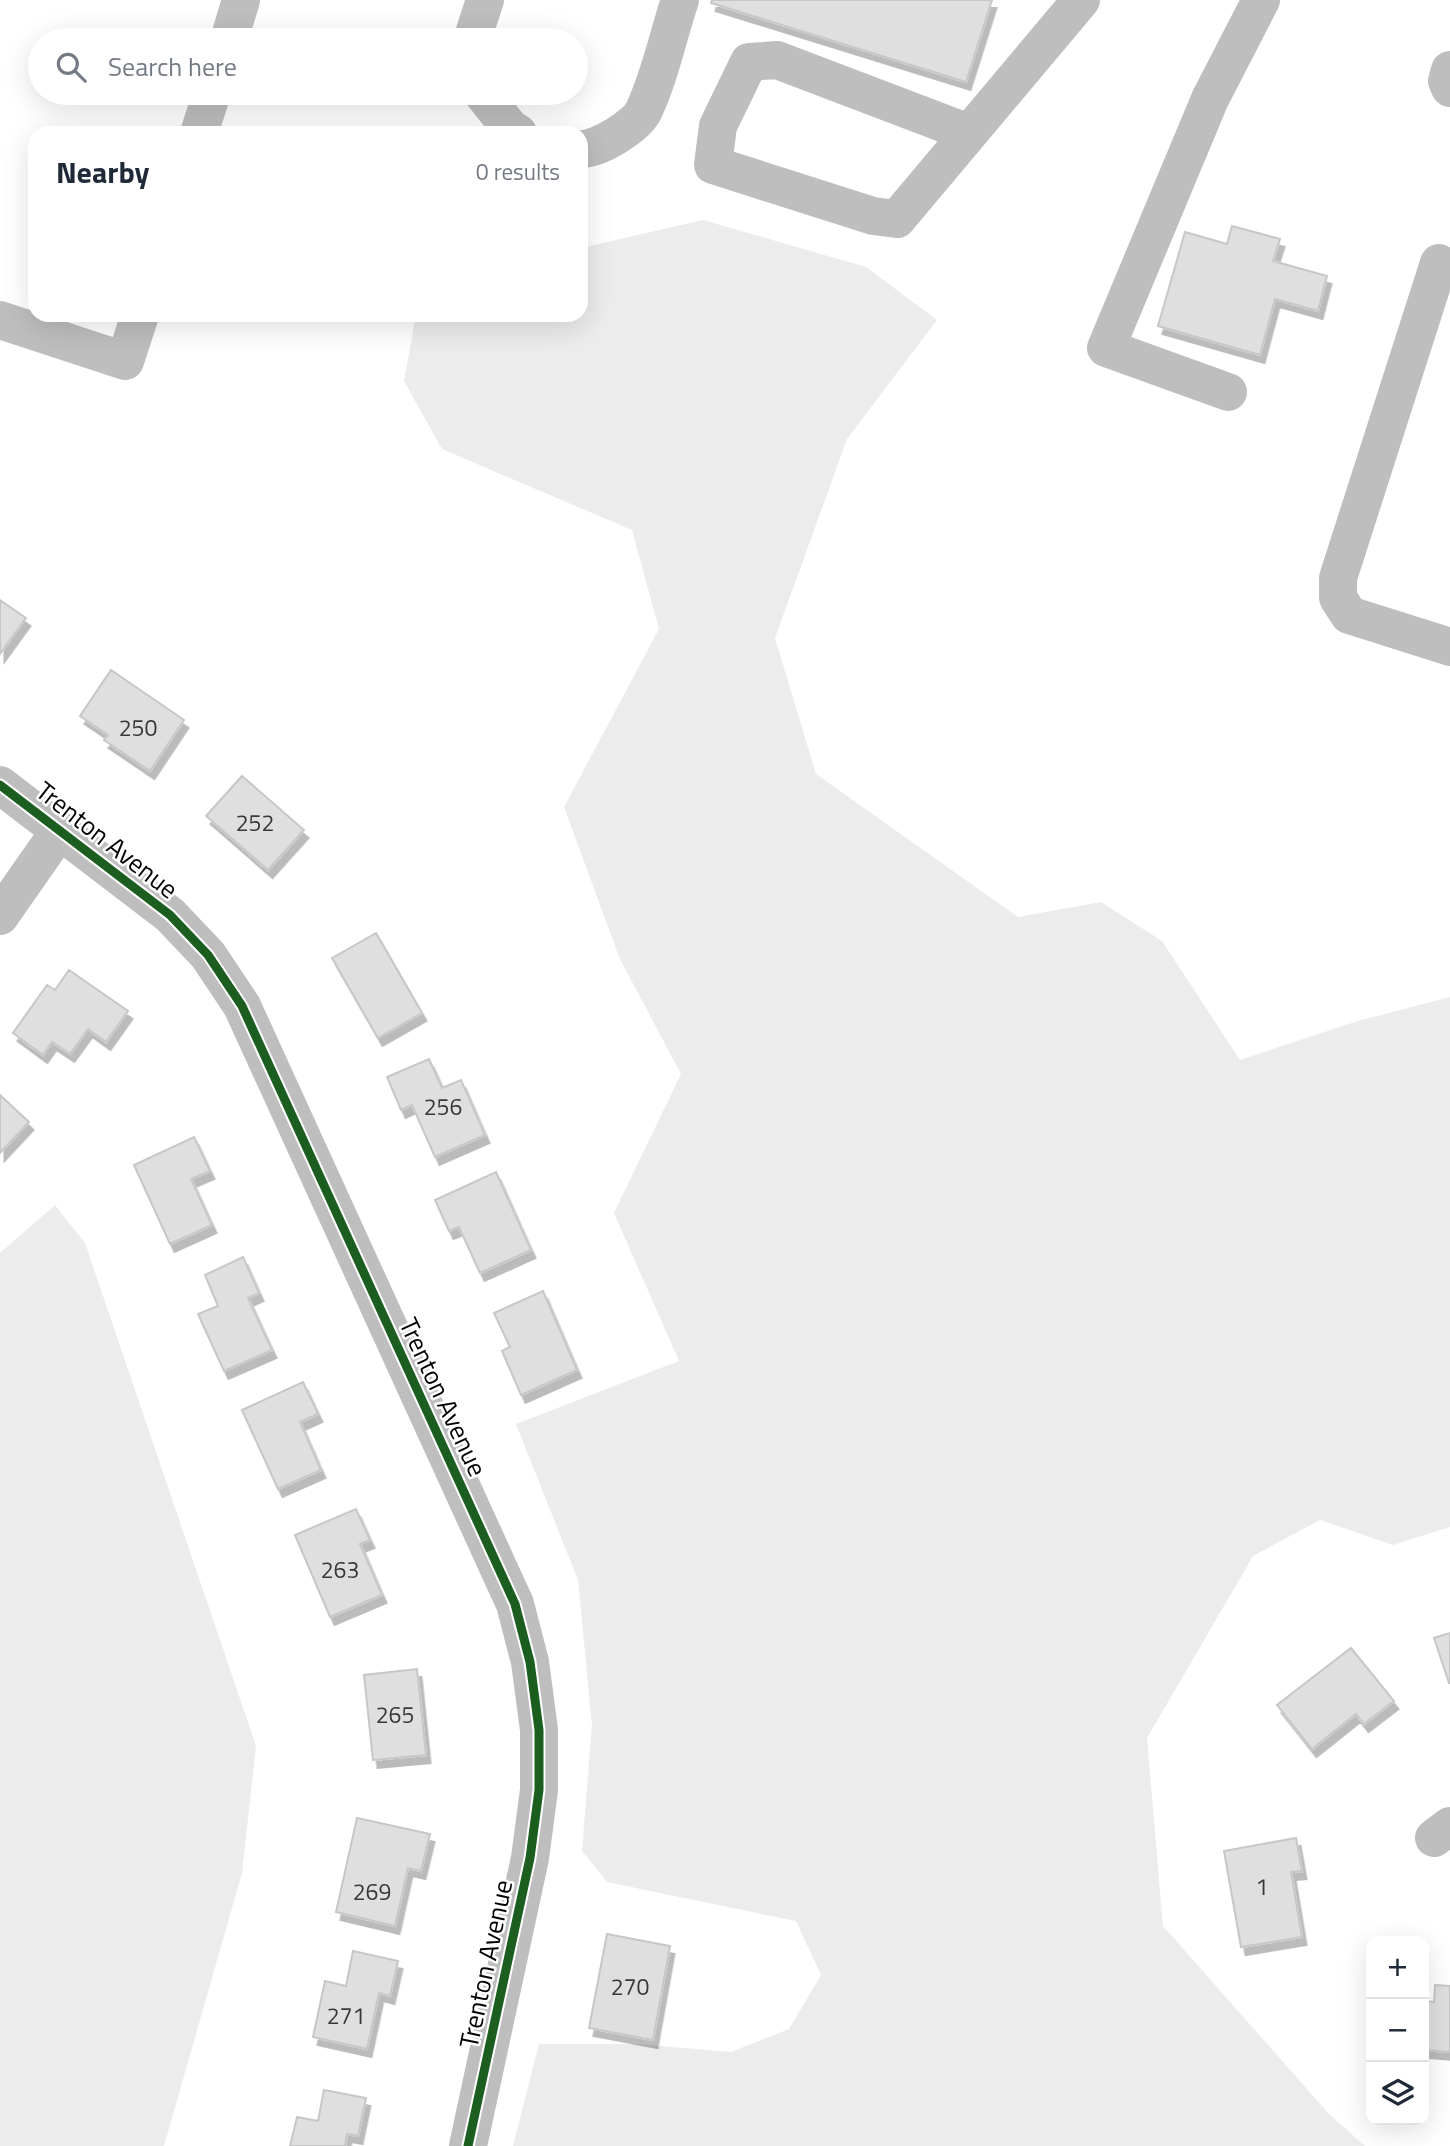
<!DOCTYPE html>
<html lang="en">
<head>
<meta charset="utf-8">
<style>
  :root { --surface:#fff; --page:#f2f2f3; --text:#1f2937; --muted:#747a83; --line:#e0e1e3 }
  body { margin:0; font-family:"Titillium Web",sans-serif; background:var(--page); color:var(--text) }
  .controls { position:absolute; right:21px; bottom:21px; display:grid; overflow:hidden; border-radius:14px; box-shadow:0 7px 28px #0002 }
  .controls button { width:63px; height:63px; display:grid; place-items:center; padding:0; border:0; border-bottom:2px solid var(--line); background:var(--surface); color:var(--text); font:35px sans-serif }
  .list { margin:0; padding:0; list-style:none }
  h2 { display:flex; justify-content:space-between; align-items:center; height:91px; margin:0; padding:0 28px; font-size:30px }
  h2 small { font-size:23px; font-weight:400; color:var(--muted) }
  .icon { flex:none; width:38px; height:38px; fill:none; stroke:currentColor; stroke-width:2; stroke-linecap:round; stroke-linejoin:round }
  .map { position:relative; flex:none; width:1450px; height:2146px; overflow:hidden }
  .search { position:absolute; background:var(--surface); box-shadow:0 7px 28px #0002; left:28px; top:28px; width:560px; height:77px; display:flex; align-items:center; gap:18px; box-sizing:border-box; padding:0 24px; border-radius:38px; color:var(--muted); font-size:26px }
  .panel { position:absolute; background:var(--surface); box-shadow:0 7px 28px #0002; left:28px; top:126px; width:560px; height:196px; border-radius:21px }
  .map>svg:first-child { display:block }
  .green { fill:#ececec }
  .building { fill:#dfdfdf; stroke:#c7c7c7; stroke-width:2; filter:url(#shadow) }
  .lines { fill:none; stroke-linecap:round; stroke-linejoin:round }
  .minor { stroke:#bebebe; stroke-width:38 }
  .cycleway-casing { stroke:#fff; stroke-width:13 }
  .cycleway { stroke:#1b5e20; stroke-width:9 }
  .labels { text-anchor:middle; stroke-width:5; stroke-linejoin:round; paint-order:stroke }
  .number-label { font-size:23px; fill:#383838 }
  .street-label { font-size:26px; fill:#000; stroke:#fff }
</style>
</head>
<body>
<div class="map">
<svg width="1450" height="2146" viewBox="0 0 1450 2146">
  <defs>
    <filter id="shadow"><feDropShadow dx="4.5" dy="8" stdDeviation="0" flood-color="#0004"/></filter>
  </defs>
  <rect width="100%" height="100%" fill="#fff"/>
  <!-- green -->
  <path class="green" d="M703,220L866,267L937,320L847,439L775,638L816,774L1018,917L1101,902L1162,941L1240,1060L1358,1021L1450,997V1527L1393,1545L1320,1520L1253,1556L1147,1738L1163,1926L1329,2114L1365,2146H513L539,2044H637L731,2052L789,2029L821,1975L796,1921L607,1882L582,1851L592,1725L578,1580L516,1424L679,1361L614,1213L681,1074L620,959L564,807L659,629L632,530L442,449L404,381L416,315H581V248Z
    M55,1205L85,1243L256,1746L242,1873L164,2146H0V1253Z"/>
  <!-- building -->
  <path class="building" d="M712,0H992L966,82L711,3Z
    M1232,226L1280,239L1273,261L1327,276L1318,311L1275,299L1260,355L1158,326L1185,232L1227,244Z
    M0,600L26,618L0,654Z
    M111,670L184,720L150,771L104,740L108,735L80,716Z
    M242,776L304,830L268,870L206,816Z
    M376,933L422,1013L378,1038L332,958Z
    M69,970L128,1011L106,1042L88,1029L70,1054L52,1042L43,1055L13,1033L47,985L55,990Z
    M429,1059L442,1088L461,1080L485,1135L435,1157L412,1105L401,1110L387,1077Z
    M0,1095L29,1122L0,1153Z
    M194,1137L210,1171L191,1179L212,1225L170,1244L134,1165Z
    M496,1172L531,1250L480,1273L459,1227L449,1231L435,1200Z
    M243,1257L259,1293L248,1298L272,1350L224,1371L198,1314L218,1306L205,1275Z
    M543,1291L577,1370L521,1395L502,1351L510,1347L494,1313Z
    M303,1382L318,1414L300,1422L321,1470L278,1489L242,1410Z
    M356,1509L370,1540L360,1544L382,1595L330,1617L295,1535Z
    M1450,1633V1683H1449L1434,1638Z
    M1351,1648L1394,1701L1364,1724L1356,1714L1312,1749L1277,1705Z
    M417,1669L426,1755L373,1760L364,1675Z
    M357,1818L430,1834L421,1871L408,1868L395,1926L336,1912Z
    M1296,1838L1302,1871L1291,1872L1302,1937L1241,1947L1224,1851Z
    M607,1934L670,1946L653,2040L589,2028Z
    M353,1951L398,1961L390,1996L379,1993L367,2049L313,2037L325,1981L346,1986Z
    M1435,1985L1450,1986V2052L1424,2050V2001L1434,2002Z
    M324,2090L366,2098L358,2136L347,2134L345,2146H290L297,2117L318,2121Z"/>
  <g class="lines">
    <!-- minor -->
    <path class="minor" d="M229,40L241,0
      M472,40L485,0
      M1450,70L1447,81L1450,88
      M482,93L510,128L518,133
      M199,133L212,93
      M969,133L777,60L749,62L718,126L713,165L873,216L897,219L1081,0
      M581,149C599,149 637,126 644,110C660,76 668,36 680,0
      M1439,263L1338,578V598L1349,615L1450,647
      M0,320L125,361L140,315
      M1228,392L1106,348L1210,99L1261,0
      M0,785L170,915L208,955L242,1006L515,1604L530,1662L539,1730V1790L530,1858L468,2146
      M0,916L60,830
      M1434,1838L1450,1826"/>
    <defs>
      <path id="cycleway" d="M0,785L170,915L208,955L242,1006L515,1604L530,1662L539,1730V1790L530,1858L468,2146"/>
    </defs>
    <!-- cycleway casing -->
    <use href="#cycleway" class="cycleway-casing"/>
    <!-- cycleway -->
    <use href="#cycleway" class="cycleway"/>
  </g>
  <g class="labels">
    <!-- number labels -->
    <g class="number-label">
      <text x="138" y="736">250</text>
      <text x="255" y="831">252</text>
      <text x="443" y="1115">256</text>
      <text x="340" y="1578">263</text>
      <text x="395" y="1723">265</text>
      <text x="1262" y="1895">1</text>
      <text x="372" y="1900">269</text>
      <text x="630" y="1995">270</text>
      <text x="346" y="2024">271</text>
    </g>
    <!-- street labels -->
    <g class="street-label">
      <text transform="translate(107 840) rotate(38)" y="9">Trenton Avenue</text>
      <text transform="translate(443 1397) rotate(65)" y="9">Trenton Avenue</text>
      <text transform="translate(486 1964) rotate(-78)" y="9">Trenton Avenue</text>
    </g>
  </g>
</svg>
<div class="controls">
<button>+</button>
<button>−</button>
<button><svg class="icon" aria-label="layers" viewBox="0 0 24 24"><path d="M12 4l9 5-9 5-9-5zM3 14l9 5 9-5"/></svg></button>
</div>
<div class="search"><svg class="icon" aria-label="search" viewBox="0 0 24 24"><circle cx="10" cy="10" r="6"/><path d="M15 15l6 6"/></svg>Search here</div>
<section class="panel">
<h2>Nearby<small>0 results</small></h2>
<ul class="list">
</ul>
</section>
</div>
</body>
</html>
